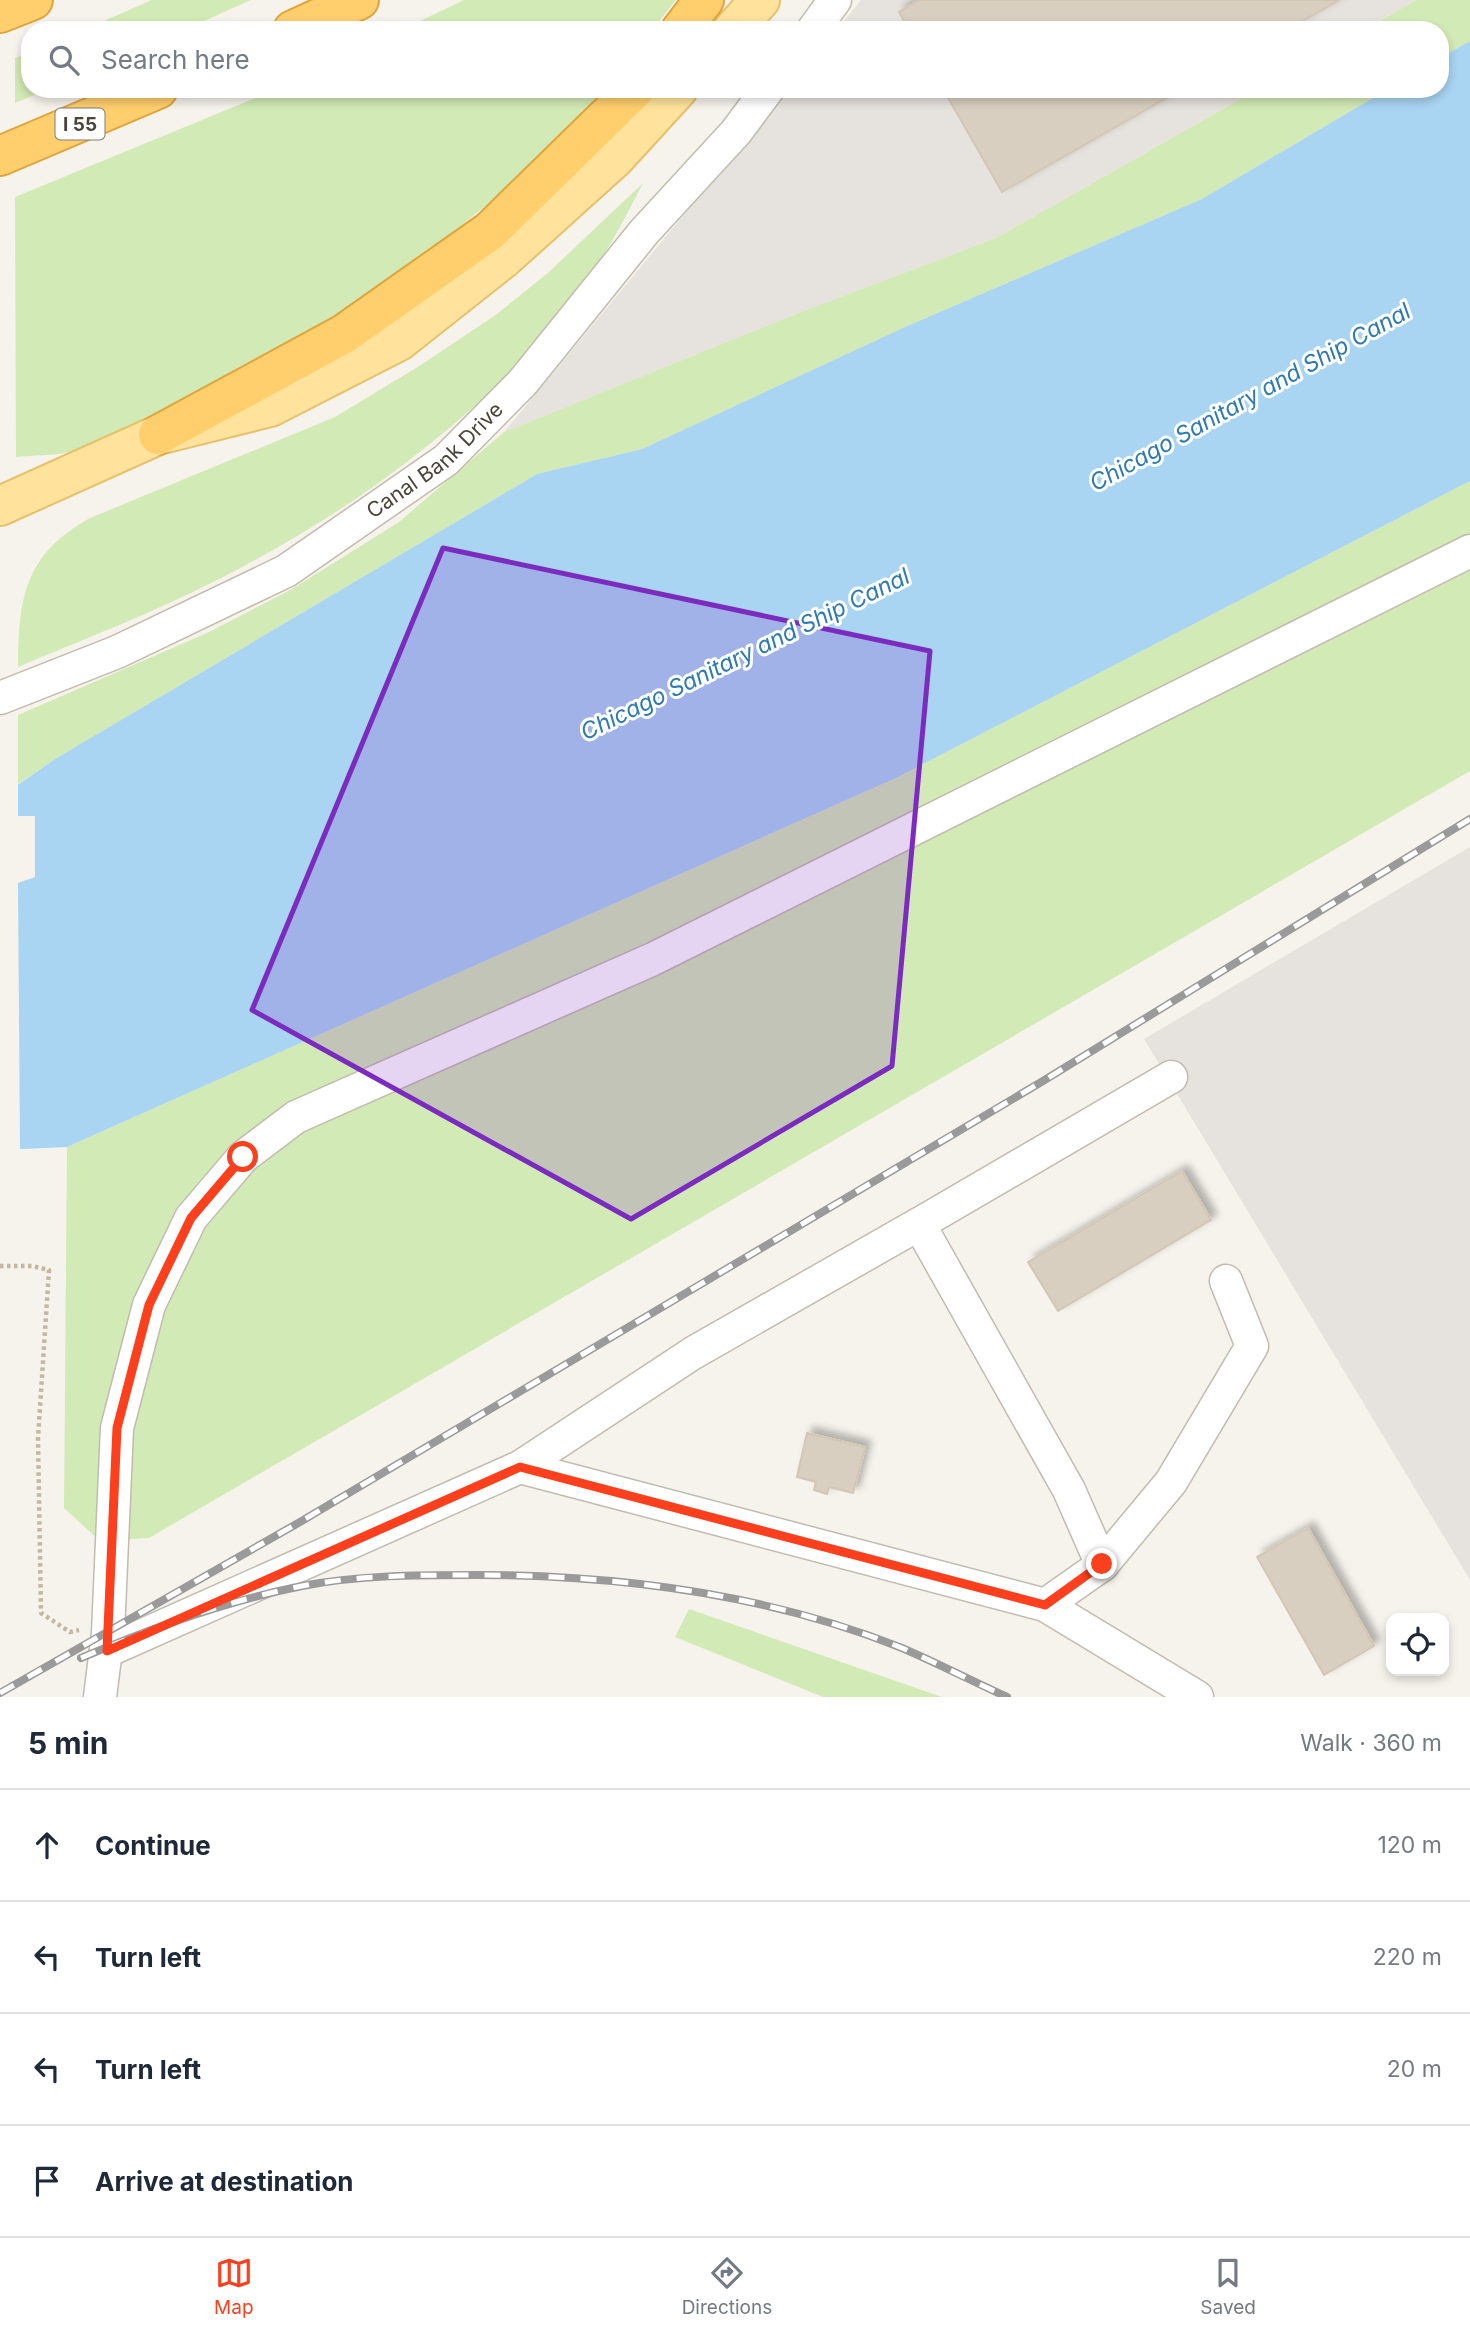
<!DOCTYPE html>
<html lang="en">
<head>
<meta charset="utf-8">
<style>
  :root { --surface:#fff; --page:#f2f2f3; --text:#1f2937; --muted:#747a83; --line:#e0e1e3; --accent:#fc3f1d }
  body { margin:0; font-family:Inter,sans-serif; background:var(--page); color:var(--text) }
  .controls { position:absolute; right:21px; bottom:21px; display:grid; overflow:hidden; border-radius:14px; box-shadow:0 4px 10px #0003 }
  .controls button { width:63px; height:63px; display:grid; place-items:center; padding:0; border:0; border-bottom:2px solid var(--line); background:var(--surface); color:var(--text); font:35px sans-serif }
  .stop { position:absolute; width:21px; height:21px; margin:-16px; border:5px solid #fc3f1d; border-radius:50%; background:#fff }
  .stop.end { background:#fc3f1d; border-color:#fff; box-shadow:0 2px 7px #0008 }
  .list { margin:0; padding:0; list-style:none }
  h2 { display:flex; justify-content:space-between; align-items:center; height:91px; margin:0; padding:0 28px; font-size:30px }
  h2 small { font-size:23px; font-weight:400; color:var(--muted) }
  .list li { display:grid; grid-template-columns:46px 1fr auto; gap:21px; align-items:center; box-sizing:border-box; height:112px; padding:0 28px; border-top:2px solid var(--line) }
  .list b { display:block; font-size:26px; white-space:nowrap }
  .list em { font-size:23px; font-style:normal; color:var(--muted) }
  .icon { flex:none; width:38px; height:38px; fill:none; stroke:currentColor; stroke-width:2; stroke-linecap:round; stroke-linejoin:round }
  .map { position:relative; flex:none; width:1470px; height:1697px; overflow:hidden }
  .search { position:absolute; background:var(--surface); box-shadow:0 4px 10px #0003; left:21px; right:21px; top:21px; height:77px; display:flex; align-items:center; gap:18px; box-sizing:border-box; padding:0 24px; border-radius:28px; color:var(--muted); font-size:26px }
  .sheet { height:539px; background:var(--surface) }
  nav { display:flex; justify-content:space-around; align-items:center; box-sizing:border-box; height:98px; border-top:2px solid var(--line); background:var(--surface); font-size:19px; color:var(--muted) }
  nav a { display:grid; justify-items:center; gap:4px }
  nav .on { color:var(--accent) }
  .map>svg:first-child { display:block }
  .industrial { fill:#e6e2dd }
  .green { fill:#d2eab5 }
  .water { fill:#a9d4f2 }
  .pier { fill:#f6f3ec }
  .building { fill:#d8cfc1; stroke:#d3c7b4; stroke-width:2; filter:url(#shadow) }
  .lines { fill:none; stroke-linecap:round; stroke-linejoin:round }
  .minor-casing { stroke:#c2bbae; stroke-width:35 }
  .major-casing { stroke:#e6c16a; stroke-width:42 }
  .highway-casing { stroke:#e0a43c; stroke-width:42 }
  .path { stroke:#c4b79f; stroke-width:4.5; stroke-dasharray:3.5 3.5; stroke-linecap:butt }
  .minor { stroke:#fff; stroke-width:32 }
  .major { stroke:#ffe39c; stroke-width:38 }
  .highway { stroke:#ffcf6e; stroke-width:38 }
  .rail-casing { stroke:#9a9a9a; stroke-width:8 }
  .rail { stroke:#fff; stroke-width:5; stroke-dasharray:16; stroke-linecap:butt }
  .route { stroke:#fc3f1d; stroke-width:9 }
  .marked { fill:#7b2cbf; fill-opacity:0.2; stroke:#7b2cbf; stroke-width:5; stroke-linejoin:round }
  .labels { text-anchor:middle; stroke-width:6; stroke-linejoin:round; paint-order:stroke }
  .shield { fill:#fff; stroke:#817c74; stroke-width:2 }
  .shield-label { font-size:19px; font-weight:bold; fill:#4b4439 }
  .street-label { font-size:21px; fill:#4b4439; stroke:#fff }
  .water-label { font-size:23px; font-style:italic; fill:#2e7ab2; stroke:#fff }
</style>
</head>
<body>
<div class="map">
<svg width="1470" height="1697" viewBox="0 0 1470 1697">
  <defs>
    <filter id="shadow"><feDropShadow dx="6" dy="-6" stdDeviation="3.5" flood-color="#0004"/></filter>
  </defs>
  <rect width="100%" height="100%" fill="#f6f3ec"/>
  <!-- industrial -->
  <path class="industrial" d="M861,0H1416L1363,30H837Z
    M788,89H1258L996,238L796,314L504,432Z
    M1470,847V1580L1144,1039Z"/>
  <!-- green -->
  <path class="green" d="M152,0H251L184,30H83Z
    M464,0H676L652,30H401Z
    M1416,0H1470V41L1440,58V30H1364Z
    M30,52V89H48L15,103V58Z
    M277,89H603C490,225 310,342 151,415C125,427 96,445 69,452C53,456 33,455 16,457L15,197Z
    M1258,89H1388L1202,199L905,327L642,449L537,474L55,759L18,784V715L207,633L292,589L399,522L504,432L796,314L996,238Z
    M643,183C626,216 609,249 588,279C497,408 356,510 217,580C153,613 84,639 18,667C19,597 24,555 90,518L335,417L421,365L497,314L549,272Z
    M1470,481V771L149,1538L100,1541L64,1508L67,1147L898,777Z
    M689,1609L942,1697H823L675,1637Z"/>
  <!-- water -->
  <path class="water" d="M1470,41V481L898,777L67,1147L0,1150V797L55,759L537,474L642,449L905,327L1202,199L1388,89H1440V58Z"/>
  <!-- pier -->
  <path class="pier" d="M18,779V816H35V877L18,883L20,1150L42,1151V1154H0V793Z"/>
  <!-- building -->
  <path class="building" d="M920,0H1339L1287,30H909L899,12Z
    M943,89H1182L1002,192Z
    M1182,1171L1211,1220L1058,1311L1028,1262Z
    M807,1433L865,1447L853,1493L829,1487L827,1494L814,1490L816,1482L797,1477Z
    M1308,1528L1374,1646L1324,1675L1257,1557Z"/>
  <g class="lines">
    <defs>
      <g id="minor">
        <path d="M813,30L835,0"/>
        <path id="s1" d="M0,698L117,652L286,571L446,460L523,382L644,232L736,132L768,89"/>
        <path d="M919,1224L1171,1077"/>
        <path d="M1102,1565L1171,1482L1252,1346L1226,1281"/>
        <path d="M1045,1605L1197,1697"/>
        <path d="M107,1651L520,1467L693,1353L919,1224L1069,1490L1102,1565L1045,1605L520,1467"/>
        <path d="M100,1697L108,1633L117,1428L149,1305L191,1218L243,1157L296,1117L653,959L1470,551"/>
      </g>
      <path id="major" d="M733,30L760,0
        M0,506L158,435L270,407L399,341L504,258L614,159L678,89"/>
      <path id="highway" d="M0,13L33,0
        M293,30L359,0
        M681,30L704,0
        M0,156L158,89
        M158,435L344,334L490,231L635,89"/>
    </defs>
    <!-- minor casing -->
    <use href="#minor" class="minor-casing"/>
    <!-- major casing -->
    <use href="#major" class="major-casing"/>
    <!-- highway casing -->
    <use href="#highway" class="highway-casing"/>
    <!-- path -->
    <path class="path" d="M0,1266H32L49,1270L38,1438L41,1613L70,1632L79,1630"/>
    <!-- minor -->
    <use href="#minor" class="minor"/>
    <!-- major -->
    <use href="#major" class="major"/>
    <!-- highway -->
    <use href="#highway" class="highway"/>
    <defs>
      <path id="rail" d="M81,1658C151,1628 226,1601 302,1586C359,1575 418,1575 476,1575C620,1575 767,1594 902,1648C937,1663 972,1681 1007,1697
        M0,1693L300,1522L1043,1081L1470,819"/>
    </defs>
    <!-- rail casing -->
    <use href="#rail" class="rail-casing"/>
    <!-- rail -->
    <use href="#rail" class="rail"/>
  </g>
  <g class="lines">
    <!-- route -->
    <path class="route" d="M243,1157L191,1218L149,1305L117,1428L107,1651L520,1467L1045,1605L1102,1564"/>
  </g>
  <!-- marked area -->
  <path class="marked" d="M443,548L930,651L892,1066L631,1219L252,1010Z"/>
  <g class="labels">
    <!-- shield labels -->
    <rect class="shield" x="55.5" y="108.5" width="49" height="31" rx="5"/>
    <g class="shield-label">
      <text x="80" y="131">I 55</text>
    </g>
    <!-- street labels -->
    <g class="street-label">
      <text dy="7" stroke="none"><textPath href="#s1" startOffset="499">Canal Bank Drive</textPath></text>
    </g>
    <!-- water labels -->
    <g class="water-label">
      <text transform="translate(1250 397) rotate(-29)" y="8">Chicago Sanitary and Ship Canal</text>
      <text transform="translate(745 654) rotate(-26)" y="8">Chicago Sanitary and Ship Canal</text>
    </g>
  </g>
</svg>
<div class="controls">
<button><svg class="icon" aria-label="locate" viewBox="0 0 24 24"><circle cx="12" cy="12" r="6"/><path d="M12 2v4M12 18v4M2 12h4M18 12h4"/></svg></button>
</div>
<div class="stop" style="left:243px;top:1157px"></div>
<div class="stop end" style="left:1102px;top:1564px"></div>
<div class="search"><svg class="icon" aria-label="search" viewBox="0 0 24 24"><circle cx="10" cy="10" r="6"/><path d="M15 15l6 6"/></svg>Search here</div>
</div>
<section class="sheet">
<h2>5 min<small>Walk · 360 m</small></h2>
<ul class="list">
<li><svg class="icon" aria-label="ahead" viewBox="0 0 24 24"><path d="M12 20V5M6 11l6-6 6 6"/></svg><div><b>Continue</b></div><em>120 m</em></li>
<li><svg class="icon" aria-label="left" viewBox="0 0 24 24"><path d="M17 20v-9H6M10 6l-5 5 5 5"/></svg><div><b>Turn left</b></div><em>220 m</em></li>
<li><svg class="icon" aria-label="left" viewBox="0 0 24 24"><path d="M17 20v-9H6M10 6l-5 5 5 5"/></svg><div><b>Turn left</b></div><em>20 m</em></li>
<li><svg class="icon" aria-label="arrive" viewBox="0 0 24 24"><path d="M6 21V4h12l-3 4 3 4H6"/></svg><div><b>Arrive at destination</b></div></li>
</ul>
</section>
<nav>
<a class="on"><svg class="icon" aria-label="map" viewBox="0 0 24 24"><path d="M3 6l6-2 6 2 6-2v14l-6 2-6-2-6 2zM9 4v14M15 6v14"/></svg>Map</a>
<a><svg class="icon" aria-label="directions" viewBox="0 0 24 24"><path d="M12 3l9 9-9 9-9-9zM9 14v-3h6M13 9l2 2-2 2"/></svg>Directions</a>
<a><svg class="icon" aria-label="saved" viewBox="0 0 24 24"><path d="M7 4h10v16l-5-4-5 4z"/></svg>Saved</a>
</nav>
</body>
</html>
